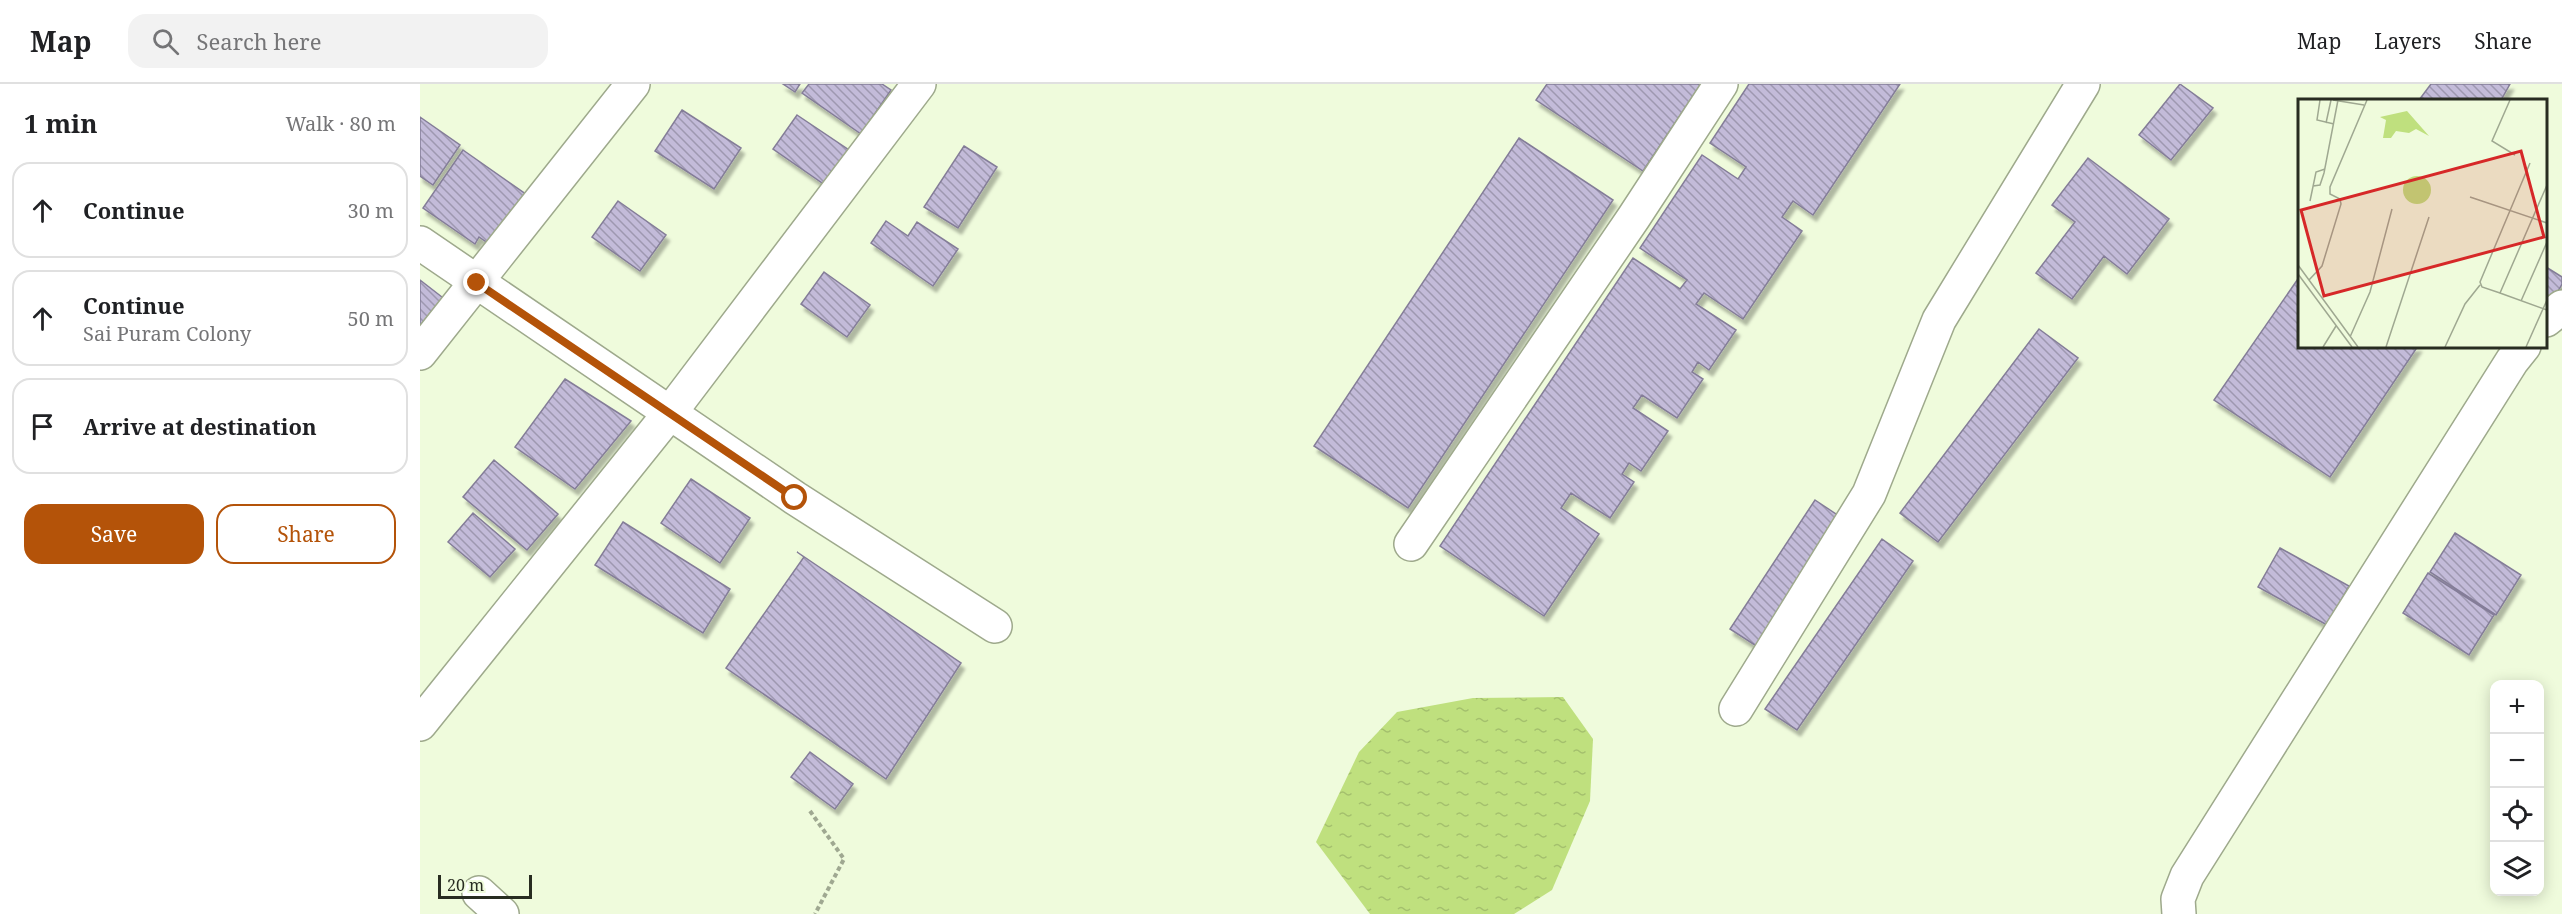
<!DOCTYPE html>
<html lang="en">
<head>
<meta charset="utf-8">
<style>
  :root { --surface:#fff; --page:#f2f2f2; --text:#202124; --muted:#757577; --line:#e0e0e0; --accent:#b45309 }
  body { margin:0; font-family:"Noto Serif",serif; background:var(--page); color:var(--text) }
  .controls { position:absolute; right:18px; bottom:18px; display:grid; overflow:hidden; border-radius:12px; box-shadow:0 3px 15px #0003 }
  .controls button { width:54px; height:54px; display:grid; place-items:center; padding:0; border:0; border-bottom:2px solid var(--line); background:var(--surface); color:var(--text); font:30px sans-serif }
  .scale { position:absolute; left:18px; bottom:15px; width:94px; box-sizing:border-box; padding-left:6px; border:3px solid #282c21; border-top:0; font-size:16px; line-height:21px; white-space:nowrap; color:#282c21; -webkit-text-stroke:4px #effbdc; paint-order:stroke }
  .stop { position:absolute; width:18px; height:18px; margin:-14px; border:4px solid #b45309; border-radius:50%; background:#fff }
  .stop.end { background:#b45309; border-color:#fff; box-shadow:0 2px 6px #0008 }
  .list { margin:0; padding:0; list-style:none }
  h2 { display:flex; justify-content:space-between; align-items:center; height:78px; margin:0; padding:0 24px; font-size:26px }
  h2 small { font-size:20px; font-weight:400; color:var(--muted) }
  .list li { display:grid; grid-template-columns:39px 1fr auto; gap:18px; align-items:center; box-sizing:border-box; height:96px; margin:0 12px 12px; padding:0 12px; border:2px solid var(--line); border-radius:18px }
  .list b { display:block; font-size:22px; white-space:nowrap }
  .list p { margin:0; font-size:20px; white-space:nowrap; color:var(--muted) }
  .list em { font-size:20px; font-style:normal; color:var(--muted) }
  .actions { display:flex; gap:12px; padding:18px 24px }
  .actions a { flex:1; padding:14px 0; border:2px solid var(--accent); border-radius:18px; text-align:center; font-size:21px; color:var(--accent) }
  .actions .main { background:var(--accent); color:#fff }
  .icon { flex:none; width:33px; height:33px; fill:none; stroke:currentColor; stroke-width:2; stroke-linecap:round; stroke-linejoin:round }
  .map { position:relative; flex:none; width:2142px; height:830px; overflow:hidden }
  header { display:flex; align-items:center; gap:36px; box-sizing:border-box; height:84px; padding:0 30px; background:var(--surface); border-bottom:2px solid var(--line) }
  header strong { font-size:28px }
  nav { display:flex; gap:33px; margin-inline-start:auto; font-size:21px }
  .search { width:420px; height:54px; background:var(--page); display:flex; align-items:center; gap:15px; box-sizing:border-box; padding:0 21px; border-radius:18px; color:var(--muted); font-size:22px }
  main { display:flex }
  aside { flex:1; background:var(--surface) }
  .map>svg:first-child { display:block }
  .water { fill:url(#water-ripples) }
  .building { fill:url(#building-back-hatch); stroke:#847d98; stroke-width:1.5; filter:url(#shadow) }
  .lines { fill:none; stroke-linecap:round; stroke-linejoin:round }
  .minor-casing { stroke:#9ea98c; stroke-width:36 }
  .path { stroke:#9fa891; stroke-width:4; stroke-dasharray:4.5 3; stroke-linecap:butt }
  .minor { stroke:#fff; stroke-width:33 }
  .route { stroke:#b45309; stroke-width:8 }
  .inset-road { fill:none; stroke:#9fa891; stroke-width:1.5 }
  .view { fill:#d62828; fill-opacity:0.15; stroke:#d62828; stroke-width:3 }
  .inset-edge { fill:none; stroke:#282c21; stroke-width:3 }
</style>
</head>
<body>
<header>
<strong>Map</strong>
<div class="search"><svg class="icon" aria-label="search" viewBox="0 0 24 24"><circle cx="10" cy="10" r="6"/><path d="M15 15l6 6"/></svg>Search here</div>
<nav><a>Map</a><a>Layers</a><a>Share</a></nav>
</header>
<main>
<aside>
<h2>1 min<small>Walk · 80 m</small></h2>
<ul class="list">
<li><svg class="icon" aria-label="ahead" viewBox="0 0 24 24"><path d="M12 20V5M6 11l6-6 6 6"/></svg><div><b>Continue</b></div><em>30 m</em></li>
<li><svg class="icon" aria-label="ahead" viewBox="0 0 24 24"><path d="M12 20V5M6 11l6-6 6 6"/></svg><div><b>Continue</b><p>Sai Puram Colony</p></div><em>50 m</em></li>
<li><svg class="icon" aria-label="arrive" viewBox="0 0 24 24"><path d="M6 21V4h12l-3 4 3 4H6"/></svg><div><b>Arrive at destination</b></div></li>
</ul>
<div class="actions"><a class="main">Save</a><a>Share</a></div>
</aside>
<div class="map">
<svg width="2142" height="830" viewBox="0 0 2142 830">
  <defs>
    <pattern id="water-ripples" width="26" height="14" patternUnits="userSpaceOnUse" patternTransform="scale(1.5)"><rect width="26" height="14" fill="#bfe07e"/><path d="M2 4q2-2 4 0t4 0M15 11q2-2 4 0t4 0" fill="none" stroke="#a4c06d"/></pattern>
    <pattern id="building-back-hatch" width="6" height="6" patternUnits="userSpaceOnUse" patternTransform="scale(1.5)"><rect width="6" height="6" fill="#c3bbd9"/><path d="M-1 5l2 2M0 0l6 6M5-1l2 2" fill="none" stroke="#9e98b0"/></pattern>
    <filter id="shadow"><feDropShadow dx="3.5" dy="6" stdDeviation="1.5" flood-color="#0004"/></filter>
  </defs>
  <rect width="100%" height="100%" fill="#effbdc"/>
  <!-- water -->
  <path class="water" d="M1143,613L1173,655L1170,717L1132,806L1094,830H950L896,758L939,668L977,628L1053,614Z"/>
  <!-- building -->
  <path class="building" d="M363,0H380L375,8Z
    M389,0H462L471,6L441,50L382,9Z
    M1127,0H1281L1223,87L1116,16Z
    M1329,0H1480L1393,131L1373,117L1362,133L1382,147L1323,235L1284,209L1276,220L1316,246L1289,286L1278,278L1272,288L1283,295L1257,334L1222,311L1213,324L1248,347L1221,387L1209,379L1202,390L1214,398L1190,434L1151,409L1141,424L1179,450L1124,532L1020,462L1213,174L1260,205L1267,196L1220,164L1282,71L1318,95L1326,83L1290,59Z
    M1760,0L1793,24L1751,76L1719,51Z
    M2011,0H2090L2081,16H1999Z
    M262,26L321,64L294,105L235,67Z
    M377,31L429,66L405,101L353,65Z
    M0,33L40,61L13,101L0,92Z
    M1099,54L1193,116L988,424L894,362Z
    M544,62L577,83L538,144L504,123Z
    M43,66L110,113L75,164L59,153L55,160L3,124Z
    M1668,74L1749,135L1707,190L1684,172L1652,215L1616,189L1655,138L1632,121Z
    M198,117L246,151L220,187L172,153Z
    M466,137L488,152L497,138L538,165L513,202L451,159Z
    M2126,183L2142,193V200L2126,229Z
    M404,188L450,221L427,253L381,220Z
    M1880,192V262H1998L1910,393L1794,316Z
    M0,196L31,220L0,258Z
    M1619,245L1658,274L1518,458L1480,429Z
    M145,295L211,337L155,405L95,363Z
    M74,376L138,430L107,466L43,413Z
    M271,395L330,434L300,479L241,439Z
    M1395,416L1425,436L1341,565L1310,545Z
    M53,429L95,465L70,493L28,458Z
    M203,438L310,505L283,549L175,481Z
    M2035,449L2101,491L2076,531L2010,488Z
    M1462,455L1493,477L1377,646L1345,625Z
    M1860,464L1929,502L1907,541L1838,503Z
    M377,468L541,579L466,695L306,584L384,473Z
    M2008,489L2074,531L2049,571L1983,529Z
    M390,668L433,700L415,725L371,693Z"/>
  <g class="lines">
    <defs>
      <path id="minor" d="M0,159L375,414L575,542
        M2126,236L2142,223
        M0,269L213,0
        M991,460L1214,133L1301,0
        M1316,625L1449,410L1519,236L1663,0
        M0,640L249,330L499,0
        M59,809L82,830
        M1759,830L1758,815L1767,792L2092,277L2104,262"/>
    </defs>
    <!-- minor casing -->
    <use href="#minor" class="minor-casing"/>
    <!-- path -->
    <path class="path" d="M390,727L424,775L395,830"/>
    <!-- minor -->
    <use href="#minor" class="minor"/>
  </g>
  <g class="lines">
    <!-- route -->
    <path class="route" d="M57,199L375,414"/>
  </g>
  <!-- overview -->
  <g transform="translate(1878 15)">
    <rect width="249" height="249" fill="#effbdc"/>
    <path d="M109,12L131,37L118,30L111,34L98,32L93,39H85L88,21L82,18ZM105 91a14 14 0 1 1 28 0a14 14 0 1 1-28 0Z" fill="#bfe07e"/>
    <path class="inset-road" d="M22,1L19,21L36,25M35,1L66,6M212,1L194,42L217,56M28,24L33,1M249,86L202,194L249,211M15,87L22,86L26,74L40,1M172,98L249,124M12,102L18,73L27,70M0,166L60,248M0,175L54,248M11,181L24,167L43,105L42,100L32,95V88L69,1M202,194L184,188L182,183L232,64M223,202L249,143M52,238L72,193L94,110M25,248L38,227M88,248L131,118M147,248L167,205L182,186M228,248L249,201"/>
    <path class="view" d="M223,52L246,138L26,197L3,111Z"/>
    <rect width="249" height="249" class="inset-edge"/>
  </g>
</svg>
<div class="controls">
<button>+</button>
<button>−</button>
<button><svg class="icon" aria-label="locate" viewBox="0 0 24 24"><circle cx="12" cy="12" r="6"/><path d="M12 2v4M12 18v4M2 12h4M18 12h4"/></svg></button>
<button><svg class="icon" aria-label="layers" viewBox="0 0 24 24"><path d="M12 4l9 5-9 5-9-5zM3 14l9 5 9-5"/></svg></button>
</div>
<div class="scale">20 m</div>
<div class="stop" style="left:375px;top:414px"></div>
<div class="stop end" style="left:57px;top:199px"></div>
</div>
</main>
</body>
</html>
